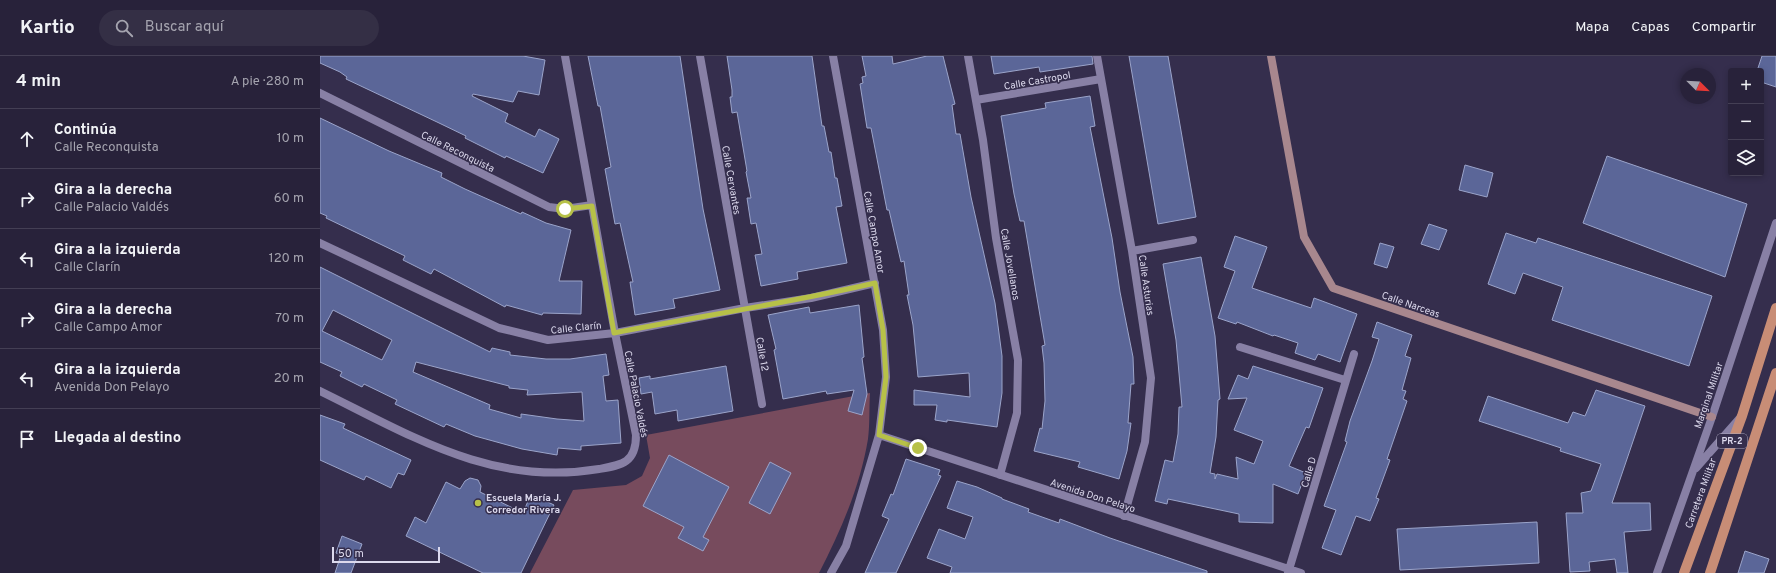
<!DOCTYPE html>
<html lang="es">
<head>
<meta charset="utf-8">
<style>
  :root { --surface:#28223a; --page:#342f45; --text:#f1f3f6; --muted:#a5a4af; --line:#443f54 }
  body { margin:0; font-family:Overpass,sans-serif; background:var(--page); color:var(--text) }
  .controls { position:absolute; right:12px; top:12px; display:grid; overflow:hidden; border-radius:4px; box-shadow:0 2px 6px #0003 }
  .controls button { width:36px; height:36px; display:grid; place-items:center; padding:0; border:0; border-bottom:1px solid var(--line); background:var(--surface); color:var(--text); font:20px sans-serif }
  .compass { position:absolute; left:1360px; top:12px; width:36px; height:36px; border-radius:50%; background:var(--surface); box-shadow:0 2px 6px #0003; rotate:114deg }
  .scale { position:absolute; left:12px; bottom:10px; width:108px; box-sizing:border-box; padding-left:4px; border:2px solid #dcd9ed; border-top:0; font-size:11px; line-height:14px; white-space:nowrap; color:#dcd9ed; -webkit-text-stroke:3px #352e4d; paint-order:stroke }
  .stop { position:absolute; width:12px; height:12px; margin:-9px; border:3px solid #b7c148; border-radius:50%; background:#fff }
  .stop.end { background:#b7c148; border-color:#fff; box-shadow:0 1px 4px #0008 }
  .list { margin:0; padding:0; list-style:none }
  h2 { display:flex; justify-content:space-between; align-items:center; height:52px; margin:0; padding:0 16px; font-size:17px }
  h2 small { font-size:13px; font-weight:400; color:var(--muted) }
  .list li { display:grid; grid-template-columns:26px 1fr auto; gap:12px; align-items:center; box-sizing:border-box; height:60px; padding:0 16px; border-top:1px solid var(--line) }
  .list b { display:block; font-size:15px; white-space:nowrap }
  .list p { margin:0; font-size:13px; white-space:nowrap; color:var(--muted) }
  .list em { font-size:13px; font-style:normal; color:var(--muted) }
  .icon { flex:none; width:22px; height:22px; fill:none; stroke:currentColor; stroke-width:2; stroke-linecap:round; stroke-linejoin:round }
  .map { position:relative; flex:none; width:1456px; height:517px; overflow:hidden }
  header { display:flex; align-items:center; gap:24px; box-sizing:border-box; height:56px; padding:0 20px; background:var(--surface); border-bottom:1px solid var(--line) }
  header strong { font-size:19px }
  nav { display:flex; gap:22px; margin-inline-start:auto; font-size:14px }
  .search { width:280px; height:36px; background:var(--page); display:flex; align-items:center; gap:10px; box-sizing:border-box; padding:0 14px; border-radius:22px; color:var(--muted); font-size:15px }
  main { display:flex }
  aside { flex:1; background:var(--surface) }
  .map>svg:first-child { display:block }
  .green { fill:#774b5d }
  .building { fill:#5b6698; stroke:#9ba4ca; fill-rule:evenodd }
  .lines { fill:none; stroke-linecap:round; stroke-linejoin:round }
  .street { stroke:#8880a5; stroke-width:8 }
  .secondary { stroke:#a8878e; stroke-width:8 }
  .primary { stroke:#c88d76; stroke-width:10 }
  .route { stroke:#b7c148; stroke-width:5 }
  .poi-dot { fill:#b7c148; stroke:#352e4d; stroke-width:1.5 }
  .labels { text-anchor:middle; stroke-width:3; stroke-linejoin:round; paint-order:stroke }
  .shield { fill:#352e4d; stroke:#aaa6bd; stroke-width:1 }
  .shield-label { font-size:9px; font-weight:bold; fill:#dcd9ed }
  .street-label { font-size:10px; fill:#dcd9ed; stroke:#352e4d }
  .poi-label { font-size:10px; font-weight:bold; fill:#dcd9ed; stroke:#352e4d; text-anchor:start }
</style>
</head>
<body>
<header>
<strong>Kartio</strong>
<div class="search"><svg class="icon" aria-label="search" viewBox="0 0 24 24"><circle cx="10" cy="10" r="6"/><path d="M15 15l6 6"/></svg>Buscar aquí</div>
<nav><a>Mapa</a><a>Capas</a><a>Compartir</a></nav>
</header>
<main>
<aside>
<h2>4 min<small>A pie · 280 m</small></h2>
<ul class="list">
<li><svg class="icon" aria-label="ahead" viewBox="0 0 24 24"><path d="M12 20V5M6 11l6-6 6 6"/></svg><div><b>Continúa</b><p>Calle Reconquista</p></div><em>10 m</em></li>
<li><svg class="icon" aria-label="right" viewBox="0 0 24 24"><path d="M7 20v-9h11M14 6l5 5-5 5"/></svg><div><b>Gira a la derecha</b><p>Calle Palacio Valdés</p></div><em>60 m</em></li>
<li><svg class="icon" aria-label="left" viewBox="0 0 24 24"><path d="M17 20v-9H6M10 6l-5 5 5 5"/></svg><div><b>Gira a la izquierda</b><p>Calle Clarín</p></div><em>120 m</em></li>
<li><svg class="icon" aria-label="right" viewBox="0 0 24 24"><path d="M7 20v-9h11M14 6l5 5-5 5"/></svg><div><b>Gira a la derecha</b><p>Calle Campo Amor</p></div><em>70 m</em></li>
<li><svg class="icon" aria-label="left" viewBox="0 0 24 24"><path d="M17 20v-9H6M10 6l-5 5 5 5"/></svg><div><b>Gira a la izquierda</b><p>Avenida Don Pelayo</p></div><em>20 m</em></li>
<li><svg class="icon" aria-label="arrive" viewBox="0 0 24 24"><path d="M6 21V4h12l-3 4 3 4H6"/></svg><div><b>Llegada al destino</b></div></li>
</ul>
</aside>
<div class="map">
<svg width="1456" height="517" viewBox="0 0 1456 517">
  <rect width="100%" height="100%" fill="#352e4d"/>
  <!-- green -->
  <path class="green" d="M550,337C549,352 550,368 548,383C540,431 521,474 499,517H210L253,434L306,429L322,420L330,402L326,379Z"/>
  <!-- building -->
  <path class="building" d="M0,0H203L225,4L219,39L198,35L193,46L153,38L152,40L188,58L185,66L215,81L219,73L239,83L223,117L186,100L185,102L145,82L146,80L117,66L26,23L27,21L20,16L0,7Z
    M268,0H360L383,153L400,234L353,243L355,252L315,259L310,226H313L300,167L295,168L285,113L291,111L280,50H278Z
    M407,0H492L502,70H504L509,96H511L515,122H517L522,150L516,151L527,207L477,216L478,223L441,230L435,199L442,198L436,167L431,168L427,142H431L426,116L427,115L417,56L412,57L410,41H412V34Z
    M542,0H572L573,8L607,0H623L635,48L632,49L636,78H640L651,141L675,247L682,300V337L677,371L627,364V366L615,364L617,349H594V334L650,341L649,317L598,321L593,269L587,239H589L584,205L581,206L569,154H567L551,72H547L540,28L543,27L542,21L546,20Z
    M671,0H772L773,8L720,16L719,11L674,18Z
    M809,0H848L876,161L838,168Z
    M1442,0H1456V31L1441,26V15H1437Z
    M770,40L775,70L770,71L792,182L800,236L813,301L814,328H811L808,367H811L807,395L799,423L758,411L760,406L714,395L720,372L722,373L725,345L724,307L722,290L725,289L704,165H700L694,138L681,60L726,52L725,47Z
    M0,62L69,95L122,117L121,121L145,133L201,158L202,156L226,167L251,174L239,225H262L261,258L223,257L222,259L186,249L185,251L114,213L111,218L83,204L85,200L6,162L7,160L0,157Z
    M1287,100L1427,148L1405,221L1263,167Z
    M1145,109L1173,117L1167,141L1139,134Z
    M1109,168L1127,174L1119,194L1101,188Z
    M1186,177L1216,187L1218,182L1392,240L1369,310L1232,264L1243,231L1203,217L1195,238L1168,228Z
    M915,180L947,191L932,232L991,252L994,242L1037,258L1020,306L998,298L995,304L975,297L978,287L954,279L953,280L917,266L916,268L898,262L915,215L904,211Z
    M1060,187L1074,191L1067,212L1054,208Z
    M881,201L895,280L900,343L898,344L896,381L890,417L895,418V423L897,418L918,423L916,401L934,408L943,385L914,374L927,342L908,343L918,319L928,323L933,310L1003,332L989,372L986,371L969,410L986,417L978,438L953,428V467L919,466V458L848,443L847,448L835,445L845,404L853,406L858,378L859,351H862L856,284L843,208Z
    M0,211L170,296L172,292L190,296V299L226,303H250L286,298L289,319L283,320L286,345L298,344L301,387L261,390V394L238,392L237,399L202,393L155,380L126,368L124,371L75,348L77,344L44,328L42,331L20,320L22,316L0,306ZM13,254L72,284L62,304L2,275ZM96,306L189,330V332L208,334L207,339L262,336L264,365L237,363L201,358V362L169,353L170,349L93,316Z
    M539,249L544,301L542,302L547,338L542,359L528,355L534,334L507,338L506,335L463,343L454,294L456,293L448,259L489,251L490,257Z
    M1057,266L1092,279L1085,300L1091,302L1082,334L1086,335L1083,343L1087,345L1067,403L1070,404L1056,442L1059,443L1050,465L1036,460L1021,499L1002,492L1016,454L1004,450L1027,386L1025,385L1030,365L1052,305L1059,283L1052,281Z
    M406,310L413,355L358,365L357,354L335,358L332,336L321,338L319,322L330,320V323Z
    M1276,334L1325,350L1292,447H1330L1331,474L1304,476L1308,517H1297L1295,503L1269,506L1270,515L1250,516L1246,457H1263L1261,437L1271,435L1281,408L1240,395L1241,392L1159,365L1168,340L1248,367L1253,356L1265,360Z
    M0,359L25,368L23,372L91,404L84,419L78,417L71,432L46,420L44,424L0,404Z
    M349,399L409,431L383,481L389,484L383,495L358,482L364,471L323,450Z
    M586,403L620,414L618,419L621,420L576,517H545L569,463L562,460L571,438L573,439Z
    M450,406L471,417L450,458L429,447Z
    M150,422L158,424L161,430L160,436L203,457L211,438L234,449L201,517H163L86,480L95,461L106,467L126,426L140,433L145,425Z
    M637,425L657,431L682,442V443L709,453L708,456L739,467L740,463L790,482L887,515V517H630L632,511L607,502L619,473L645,483L653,461L627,452Z
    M1217,466L1219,507L1080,514L1077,473Z
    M22,480L42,488L31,517H15L21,499L16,497Z
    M1425,495L1449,503L1444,517H1418Z"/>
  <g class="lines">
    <!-- street -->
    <path class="street" d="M380,0L442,348
      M648,0L663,84L676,182L698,304L697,357L680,419
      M777,0L812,195L831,322L825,386L804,460
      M0,37L229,151L245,153L272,149
      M656,44L781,23
      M0,187L179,272L228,284L295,277L425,252L491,242L555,227
      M812,195L873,184
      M920,291L1025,324
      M0,335C92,380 172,431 279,413C302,409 316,407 316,379L295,277L245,0
      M559,379L981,517
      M1376,412L1420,362
      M511,517L526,490L559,379L566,321L563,274L513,0
      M968,517L1034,298
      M1337,517L1392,361L1456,167"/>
    <!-- secondary -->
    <path class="secondary" d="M951,0L984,181L1013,232L1392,361"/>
    <!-- primary -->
    <path class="primary" d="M1364,517L1422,360L1456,252
      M1390,517L1456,317"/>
  </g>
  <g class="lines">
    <!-- route -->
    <path class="route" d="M245,153L272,150L294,277C381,260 469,247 555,227L563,274L566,321L559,379L598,392"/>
  </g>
  <!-- markers -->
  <circle class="poi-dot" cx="158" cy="447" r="4"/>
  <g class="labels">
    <!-- shield labels -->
    <rect class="shield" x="1397" y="378" width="30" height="14" rx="3"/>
    <g class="shield-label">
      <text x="1412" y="388">PR-2</text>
    </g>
    <!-- street labels -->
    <g class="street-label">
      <text transform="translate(717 24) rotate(-10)" y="4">Calle Castropol</text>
      <text transform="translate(138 95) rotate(26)" y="4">Calle Reconquista</text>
      <text transform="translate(412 124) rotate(80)" y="4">Calle Cervantes</text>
      <text transform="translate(555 176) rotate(80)" y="4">Calle Campo Amor</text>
      <text transform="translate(691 208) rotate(80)" y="4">Calle Jovellanos</text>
      <text transform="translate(827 229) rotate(82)" y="4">Calle Asturias</text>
      <text transform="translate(1091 248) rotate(19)" y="4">Calle Narceas</text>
      <text transform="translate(256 271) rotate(-6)" y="4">Calle Clarín</text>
      <text transform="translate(443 298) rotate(80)" y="4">Calle 12</text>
      <text transform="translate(317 338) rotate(79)" y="4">Calle Palacio Valdés</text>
      <text transform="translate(1388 339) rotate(-71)" y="4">Marginal Militar</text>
      <text transform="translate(988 416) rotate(-74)" y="4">Calle D</text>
      <text transform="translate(1380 437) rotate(-70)" y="4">Carretera Militar</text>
      <text transform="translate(773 439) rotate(18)" y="4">Avenida Don Pelayo</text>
    </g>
    <!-- poi labels -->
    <g class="poi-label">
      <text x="166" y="445">Escuela María J.<tspan x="166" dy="12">Corredor Rivera</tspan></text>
    </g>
  </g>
</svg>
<div class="controls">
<button>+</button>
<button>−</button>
<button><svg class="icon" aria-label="layers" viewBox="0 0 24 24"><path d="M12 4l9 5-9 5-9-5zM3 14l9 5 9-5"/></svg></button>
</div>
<svg class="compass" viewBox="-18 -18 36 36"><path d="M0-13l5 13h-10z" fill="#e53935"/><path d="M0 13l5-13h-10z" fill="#a5a4af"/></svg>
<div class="scale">50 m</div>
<div class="stop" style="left:245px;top:153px"></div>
<div class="stop end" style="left:598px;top:392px"></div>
</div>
</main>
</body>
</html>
